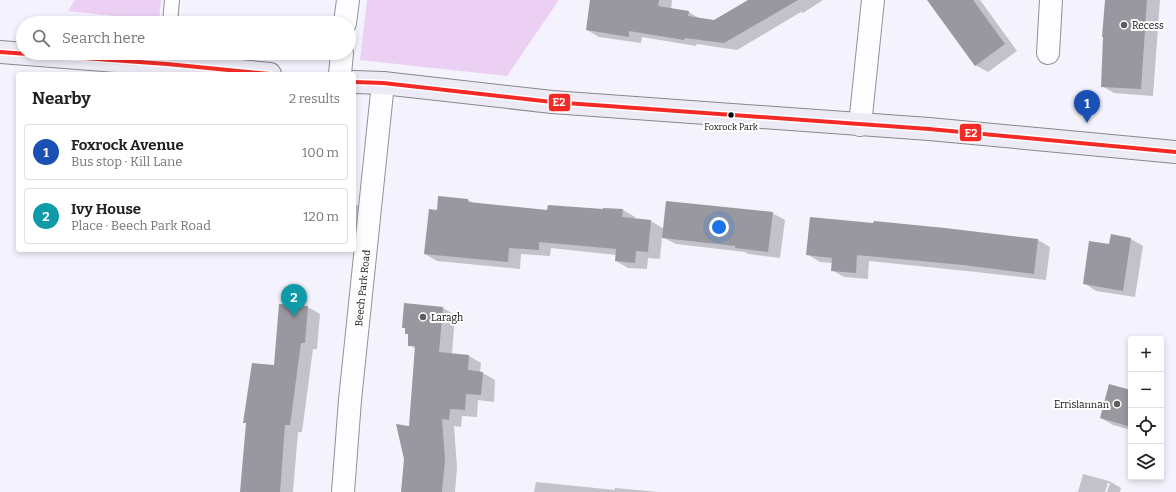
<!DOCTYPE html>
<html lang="en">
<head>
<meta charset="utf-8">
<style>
  :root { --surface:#fff; --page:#f2f2f2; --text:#222; --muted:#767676; --line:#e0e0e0; --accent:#b45309 }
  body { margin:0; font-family:Bitter,serif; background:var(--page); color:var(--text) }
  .controls { position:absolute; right:12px; bottom:12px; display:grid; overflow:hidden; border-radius:4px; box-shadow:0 2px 6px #0003 }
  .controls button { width:36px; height:36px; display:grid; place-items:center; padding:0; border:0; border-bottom:1px solid var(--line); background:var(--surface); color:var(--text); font:20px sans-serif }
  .you { position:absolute; left:719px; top:227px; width:14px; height:14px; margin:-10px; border:3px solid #fff; border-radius:50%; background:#1a73e8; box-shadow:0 0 0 6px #1a73e833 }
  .badge { display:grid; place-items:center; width:26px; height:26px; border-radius:50%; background:var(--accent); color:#fff; font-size:13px; font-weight:700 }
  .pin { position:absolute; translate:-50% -33px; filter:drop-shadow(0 1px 2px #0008) }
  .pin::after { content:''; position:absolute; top:21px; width:14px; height:12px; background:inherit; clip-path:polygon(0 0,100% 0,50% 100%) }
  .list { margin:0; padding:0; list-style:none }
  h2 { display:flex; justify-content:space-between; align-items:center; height:52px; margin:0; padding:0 16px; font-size:17px }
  h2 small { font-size:13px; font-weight:400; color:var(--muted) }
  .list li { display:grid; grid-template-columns:26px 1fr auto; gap:12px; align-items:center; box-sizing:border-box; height:56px; margin:0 8px 8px; padding:0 8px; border:1px solid var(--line); border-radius:4px }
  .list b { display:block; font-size:15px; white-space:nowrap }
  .list p { margin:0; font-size:13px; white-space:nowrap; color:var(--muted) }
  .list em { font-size:13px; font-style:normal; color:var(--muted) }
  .icon { flex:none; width:22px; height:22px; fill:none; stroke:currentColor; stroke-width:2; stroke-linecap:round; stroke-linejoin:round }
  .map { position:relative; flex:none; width:1176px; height:492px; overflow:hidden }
  .search { position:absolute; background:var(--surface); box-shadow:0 2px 6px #0003; left:16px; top:16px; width:340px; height:44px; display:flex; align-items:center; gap:10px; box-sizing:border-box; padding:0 14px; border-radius:22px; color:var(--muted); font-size:15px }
  .panel { position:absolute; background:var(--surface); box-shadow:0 2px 6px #0003; left:16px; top:72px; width:340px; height:180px; border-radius:4px }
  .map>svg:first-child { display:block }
  .green { fill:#ecd0f4 }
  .shadow { fill:#0003 }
  .building { fill:#99989f }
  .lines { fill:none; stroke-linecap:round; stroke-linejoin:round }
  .service-casing { stroke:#929195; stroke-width:16 }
  .minor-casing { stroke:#929195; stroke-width:24 }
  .secondary-casing { stroke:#88878c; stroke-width:24 }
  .service { stroke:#fdfdff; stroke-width:14 }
  .minor { stroke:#fdfdff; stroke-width:22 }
  .secondary { stroke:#eceaf5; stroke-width:22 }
  .bus-1-casing { stroke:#fff; stroke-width:7 }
  .bus-1 { stroke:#f52a26; stroke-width:4 }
  .poi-dot { fill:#5e5e61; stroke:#fff; stroke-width:1.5 }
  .bus-dot { fill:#0e0e0e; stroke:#fff; stroke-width:1.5 }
  .labels { text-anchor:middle; stroke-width:4; stroke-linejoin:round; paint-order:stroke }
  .bus-label { font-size:9px; fill:#0e0e0e; stroke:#fff }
  .poi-label { font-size:10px; fill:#0e0e0e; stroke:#fff; text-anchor:start }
  .street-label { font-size:10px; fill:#0e0e0e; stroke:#fff }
  .line-badge { stroke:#fff; stroke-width:1.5 }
  .badge-label { font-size:11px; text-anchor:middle; font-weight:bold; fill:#fff }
</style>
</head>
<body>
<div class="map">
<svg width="1176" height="492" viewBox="0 0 1176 492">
  <rect width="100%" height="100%" fill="#f4f2fc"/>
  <!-- green -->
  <path class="green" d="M75,0H161L159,21L68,11Z
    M367,0H559L507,76L360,60Z"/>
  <!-- shadow -->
  <path class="shadow" d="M591,0H672L671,9L689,12L700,19L715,21L750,0H823L803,13L801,12L737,50L697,44L696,46L642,37L641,43L599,37L587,30Z
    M937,0H980L1017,51L988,72L975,65Z
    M1106,0H1160L1153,96L1114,93L1102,86Z
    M468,200L474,203L548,211L623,210L635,217V219L651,221L664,229L772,213L785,220L780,258L748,254L745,252L676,244L662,237L660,259L648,258L647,269L628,268L616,261V255L551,248L550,256L521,254L520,269L437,261L425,254L437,211Z
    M354,203L360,207L356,247L354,246Z
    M1131,239L1143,246L1135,297L1096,291L1084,283L1110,245Z
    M1038,240L1050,247L1046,280L976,272L869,261L868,279L844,277L832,270L833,263L820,262L807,254Z
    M308,307L320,314L317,349H313L302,432H298L293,492H241L247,424L244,422Z
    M443,308L455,315L452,354L469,356L481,363L480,373H483L495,380L494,402L478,400L477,417L462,416L461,427L454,426L457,467L455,492H402L410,427L416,349L409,345V335L406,333V329L403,327Z
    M1131,391V430L1113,425L1101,418Z
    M1083,474L1109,481L1121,488L1120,492H1107L1110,483H1108L1105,492H1078Z
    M536,482L615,490V488L659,492H534Z"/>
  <!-- building -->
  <path class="building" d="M590,0H659L658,6L689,11L688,16L714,20L748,0H798L724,43L685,38L684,40L629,31V37L586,30Z
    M927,0H973L1005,44L975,66Z
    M1105,0H1147L1141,89L1101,87L1103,37H1102Z
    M438,196L468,199V202L547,210L548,205L603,209V208L623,209L622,217L651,220L648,252L636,251L635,263L615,261L616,249L539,242V250L509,248L508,262L424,254L429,209L437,210Z
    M666,201L773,212L768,252L735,248V246L662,238Z
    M810,217L873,223L874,221L945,228L1038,239L1034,274L963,265L857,255L856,273L831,271L832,258L806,255Z
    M1111,234L1131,238L1123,291L1083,284L1089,241L1109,244Z
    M404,303L443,307L439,352L469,355L468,370L483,372L481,395L466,394L465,410L450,409L449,420L442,419L445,460L442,492H401L404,459L396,424L409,426L415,346H408V334H405V328H402Z
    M279,304L308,306L305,343H301L290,425H285L280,492H240L246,423H243L252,363L274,365Z
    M1109,384L1131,390V427L1100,418Z"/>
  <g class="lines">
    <defs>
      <path id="service" d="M170,23L172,0"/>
      <path id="minor" d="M345,23L348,0
        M1048,53L1051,0
        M340,74L342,53
        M860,125L873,0
        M343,492L350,400L383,83"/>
      <path id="secondary" d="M0,52L116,61L167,64L270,74
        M354,82L383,83L552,102L929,129L1176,152"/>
    </defs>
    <!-- service casing -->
    <use href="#service" class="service-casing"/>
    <!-- minor casing -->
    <use href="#minor" class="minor-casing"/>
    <!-- secondary casing -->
    <use href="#secondary" class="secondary-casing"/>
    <!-- service -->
    <use href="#service" class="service"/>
    <!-- minor -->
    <use href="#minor" class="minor"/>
    <!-- secondary -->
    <use href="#secondary" class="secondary"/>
    <defs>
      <path id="bus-1" d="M0,52L167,64L270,74
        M354,82L383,83L552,102L929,129L1176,152"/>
    </defs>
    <!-- bus-1 casing -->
    <use href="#bus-1" class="bus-1-casing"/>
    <!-- bus-1 -->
    <use href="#bus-1" class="bus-1"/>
  </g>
  <!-- markers -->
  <g class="poi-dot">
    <circle cx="1124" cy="25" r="4"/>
    <circle cx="423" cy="317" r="4"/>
    <circle cx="1117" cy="404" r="4"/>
  </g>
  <circle class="bus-dot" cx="731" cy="115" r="3.5"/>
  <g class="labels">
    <!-- bus labels -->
    <g class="bus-label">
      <text x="731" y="130">Foxrock Park</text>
    </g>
    <!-- poi labels -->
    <g class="poi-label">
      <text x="1132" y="29">Recess</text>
      <text x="431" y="321">Laragh</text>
      <text x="1109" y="408" text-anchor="end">Errislannan</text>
    </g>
    <!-- street labels -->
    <g class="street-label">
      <text transform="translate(362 288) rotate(-84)" y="4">Beech Park Road</text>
    </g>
  </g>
  <g class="line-badge">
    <rect x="548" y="93" width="23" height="19" rx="4" fill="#f52a26"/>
    <rect x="959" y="123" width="23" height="19" rx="4" fill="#f52a26"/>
  </g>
  <g class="badge-label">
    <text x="559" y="106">E2</text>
    <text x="971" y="137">E2</text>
  </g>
</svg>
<div class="controls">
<button>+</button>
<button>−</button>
<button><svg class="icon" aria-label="locate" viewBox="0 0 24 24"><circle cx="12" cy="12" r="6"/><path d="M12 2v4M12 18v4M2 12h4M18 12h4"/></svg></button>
<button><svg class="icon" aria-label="layers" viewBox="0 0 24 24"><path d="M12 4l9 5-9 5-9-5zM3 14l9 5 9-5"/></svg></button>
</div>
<div class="you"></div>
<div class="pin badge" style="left:1087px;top:123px;background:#1a4fb4">1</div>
<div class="pin badge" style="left:294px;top:317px;background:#0f9aa8">2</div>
<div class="search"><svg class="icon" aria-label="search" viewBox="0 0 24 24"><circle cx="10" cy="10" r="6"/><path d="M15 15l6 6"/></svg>Search here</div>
<section class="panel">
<h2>Nearby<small>2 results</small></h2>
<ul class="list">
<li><span class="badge" style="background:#1a4fb4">1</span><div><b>Foxrock Avenue</b><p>Bus stop · Kill Lane</p></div><em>100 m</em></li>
<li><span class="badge" style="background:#0f9aa8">2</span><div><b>Ivy House</b><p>Place · Beech Park Road</p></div><em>120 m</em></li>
</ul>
</section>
</div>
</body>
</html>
